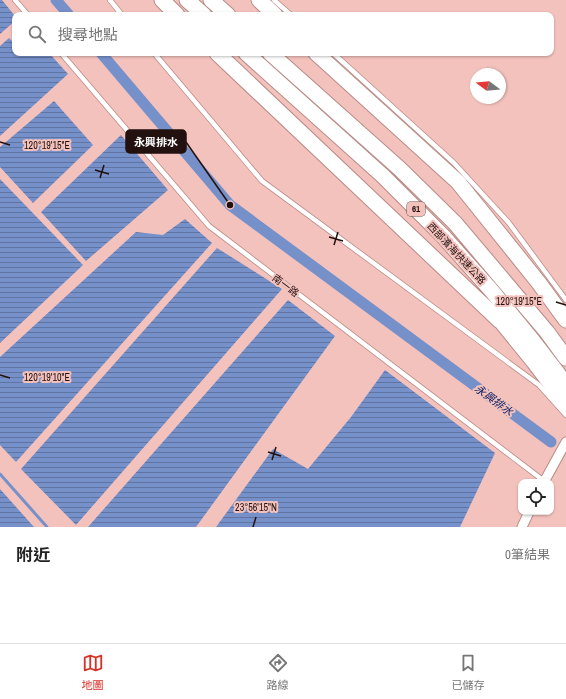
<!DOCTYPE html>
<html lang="zh-TW">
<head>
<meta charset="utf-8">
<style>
  :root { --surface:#fff; --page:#f6f6f6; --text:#222; --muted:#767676; --line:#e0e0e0; --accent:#d93025 }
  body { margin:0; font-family:"Archivo Narrow","Noto Sans TC",sans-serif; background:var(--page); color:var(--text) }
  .controls { position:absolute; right:12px; bottom:12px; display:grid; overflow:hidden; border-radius:8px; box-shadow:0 1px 3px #0004 }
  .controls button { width:36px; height:36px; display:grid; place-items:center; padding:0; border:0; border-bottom:1px solid var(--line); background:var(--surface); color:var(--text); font:20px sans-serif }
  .compass { position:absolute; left:470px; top:68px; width:36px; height:36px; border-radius:50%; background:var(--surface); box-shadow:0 1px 3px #0004; rotate:286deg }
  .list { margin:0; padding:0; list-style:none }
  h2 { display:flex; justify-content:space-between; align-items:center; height:52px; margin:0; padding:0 16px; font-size:17px }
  h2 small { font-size:13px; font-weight:400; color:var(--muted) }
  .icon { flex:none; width:22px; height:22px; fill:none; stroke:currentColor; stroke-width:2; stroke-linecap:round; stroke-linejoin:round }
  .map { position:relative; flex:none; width:566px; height:527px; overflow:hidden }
  .search { position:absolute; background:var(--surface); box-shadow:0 1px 3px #0004; left:12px; right:12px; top:12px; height:44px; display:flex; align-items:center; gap:10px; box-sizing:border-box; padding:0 14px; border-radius:8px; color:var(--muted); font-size:15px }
  .sheet { height:116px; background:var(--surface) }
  nav { display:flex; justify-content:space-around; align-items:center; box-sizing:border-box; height:56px; border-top:1px solid var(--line); background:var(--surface); font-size:11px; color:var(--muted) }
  nav a { display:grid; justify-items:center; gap:2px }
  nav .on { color:var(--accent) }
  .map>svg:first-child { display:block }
  .water { fill:url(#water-rules) }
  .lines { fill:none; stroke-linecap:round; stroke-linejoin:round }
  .stream { stroke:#7690c9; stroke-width:3 }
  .canal { stroke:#7690c9; stroke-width:11 }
  .service-casing { stroke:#b98b86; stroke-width:6 }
  .minor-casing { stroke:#b98b86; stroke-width:11 }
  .trunk-casing { stroke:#b98b86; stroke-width:17 }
  .service { stroke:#fff; stroke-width:4.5 }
  .minor { stroke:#fff; stroke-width:9 }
  .trunk { stroke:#fff; stroke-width:15 }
  .ticks { fill:none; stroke:#22110f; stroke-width:1.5 }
  .labels { text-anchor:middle; stroke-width:4; stroke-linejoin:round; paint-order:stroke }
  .shield { fill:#f4c2bd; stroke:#614643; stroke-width:1 }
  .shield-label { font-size:9px; font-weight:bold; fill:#22110f }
  .street-label { font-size:10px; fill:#22110f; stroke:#f4c2bd }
  .water-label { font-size:11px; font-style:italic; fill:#0d2164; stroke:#f4c2bd }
  .ticks-label { font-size:10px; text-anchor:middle; fill:#22110f; stroke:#f4c2bd; stroke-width:4; stroke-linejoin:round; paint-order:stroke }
  .leader { fill:none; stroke:#22110f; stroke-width:1.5 }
  .callout-dot { fill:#22110f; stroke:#f4c2bd; stroke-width:1.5 }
  .callout { fill:#22110f; stroke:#22110f; stroke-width:1.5 }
  .callout-label { font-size:11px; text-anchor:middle; font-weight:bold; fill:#fff }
</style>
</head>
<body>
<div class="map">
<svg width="566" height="527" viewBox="0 0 566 527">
  <defs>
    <pattern id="water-rules" width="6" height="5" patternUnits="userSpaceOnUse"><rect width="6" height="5" fill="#7690c9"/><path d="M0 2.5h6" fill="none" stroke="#6074a2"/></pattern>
  </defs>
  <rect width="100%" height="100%" fill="#f4c2bd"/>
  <!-- water -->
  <path class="water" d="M0,0H2L15,16V21L0,34Z
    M9,38L15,44V53H24L29,56L34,53H49L68,74L0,136V46Z
    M54,101L93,145L33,203L0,167V147Z
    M121,135L168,190L86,261L41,212Z
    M0,179L83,265L0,343Z
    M185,219L212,243L16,462L0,445V357L136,232L163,235Z
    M217,248L282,289L76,525L21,469Z
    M288,300L335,336L196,527H88Z
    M385,370L495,453L460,527H216L273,449L308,469L351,417Z
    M0,489L34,527H0Z"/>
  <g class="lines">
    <!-- stream -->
    <path class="stream" d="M0,474L47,527"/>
    <!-- canal -->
    <path class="canal" d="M56,0L69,15
      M101,53L230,205L551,442"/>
    <defs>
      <path id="service" d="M15,0L28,15
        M110,0L122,15
        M274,0L291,15
        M61,53L209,226L544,481
        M154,53L262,181L539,385L566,415
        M333,53L454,163L509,223L566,300"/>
      <path id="minor" d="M544,482L566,442
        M522,527L529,512"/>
      <path id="trunk" d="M162,0L177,15
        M187,0L204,15
        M211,0L228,15
        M259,0L275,15
        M217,53L500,321
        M246,53L383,176L443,236L491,290L533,341L566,384
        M270,53L400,169L455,223L547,332L566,358
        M316,53L458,182L539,283L566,320
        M495,314L534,362L566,404"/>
    </defs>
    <!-- service casing -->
    <use href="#service" class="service-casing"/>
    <!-- minor casing -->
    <use href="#minor" class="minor-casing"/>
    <!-- trunk casing -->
    <use href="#trunk" class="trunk-casing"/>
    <!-- service -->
    <use href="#service" class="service"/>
    <!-- minor -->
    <use href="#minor" class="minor"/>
    <!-- trunk -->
    <use href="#trunk" class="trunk"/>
  </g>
  <!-- ticks -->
  <path class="ticks" d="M0,142L10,145M95,170L109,174M100,178L104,165M329,237L343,241M334,245L338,232M556,302L566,305M0,375L10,378M268,452L281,456M272,460L276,447M253,527L256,517"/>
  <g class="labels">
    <!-- shield labels -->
    <rect class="shield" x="407" y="202" width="18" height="14" rx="3"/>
    <g class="shield-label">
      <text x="416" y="212">61</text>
    </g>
    <!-- street labels -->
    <g class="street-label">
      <text transform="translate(457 253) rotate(47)" y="4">西部濱海快速公路</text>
      <text transform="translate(286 285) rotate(37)" y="4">南一路</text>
    </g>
    <!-- water labels -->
    <g class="water-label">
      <text transform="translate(494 400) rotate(36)" y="4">永興排水</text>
    </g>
  </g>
  <g class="ticks-label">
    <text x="47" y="149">120°19'15"E</text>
    <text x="519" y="305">120°19'15"E</text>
    <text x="47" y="381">120°19'10"E</text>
    <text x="256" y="511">23°56'15"N</text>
  </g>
  <!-- callouts -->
  <path class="leader" d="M230 205L186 142"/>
  <circle class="callout-dot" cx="230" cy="205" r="4"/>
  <rect class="callout" x="126" y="130" width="60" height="23" rx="4"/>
  <g class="callout-label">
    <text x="156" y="146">永興排水</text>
  </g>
</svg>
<div class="controls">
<button><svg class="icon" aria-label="locate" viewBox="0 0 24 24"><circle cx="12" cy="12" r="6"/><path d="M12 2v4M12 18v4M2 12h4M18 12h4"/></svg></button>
</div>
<svg class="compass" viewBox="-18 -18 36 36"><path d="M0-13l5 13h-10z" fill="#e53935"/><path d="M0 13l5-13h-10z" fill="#767676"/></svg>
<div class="search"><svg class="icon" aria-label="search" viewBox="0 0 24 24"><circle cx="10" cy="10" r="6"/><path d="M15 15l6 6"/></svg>搜尋地點</div>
</div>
<section class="sheet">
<h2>附近<small>0筆結果</small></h2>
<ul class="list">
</ul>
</section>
<nav>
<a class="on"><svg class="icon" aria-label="map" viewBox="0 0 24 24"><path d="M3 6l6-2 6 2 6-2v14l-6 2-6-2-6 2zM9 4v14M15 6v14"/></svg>地圖</a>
<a><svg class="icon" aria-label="directions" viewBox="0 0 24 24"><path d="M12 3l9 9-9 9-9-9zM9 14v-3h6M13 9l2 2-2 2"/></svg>路線</a>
<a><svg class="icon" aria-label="saved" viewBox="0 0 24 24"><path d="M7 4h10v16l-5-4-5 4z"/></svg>已儲存</a>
</nav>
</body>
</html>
